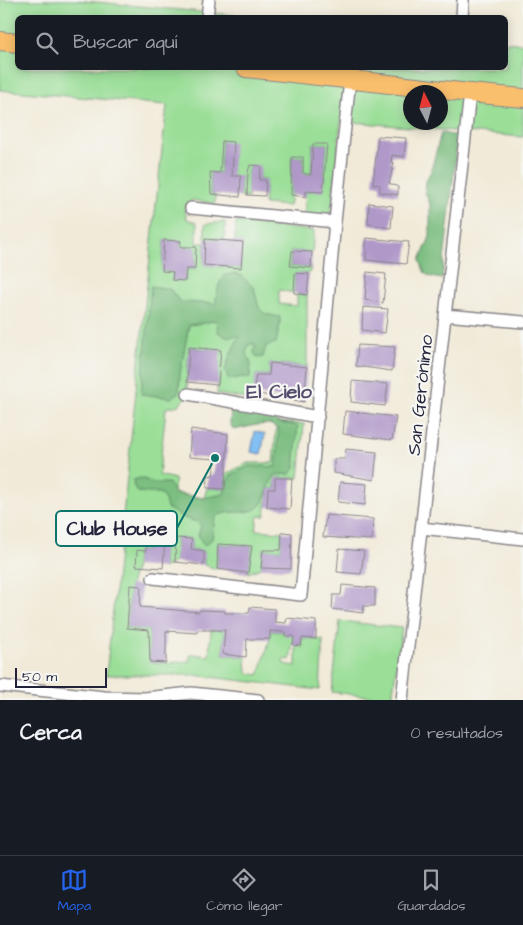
<!DOCTYPE html>
<html lang="es">
<head>
<meta charset="utf-8">
<style>
  :root { --surface:#171b24; --page:#242831; --text:#f1f3f6; --muted:#9ea1a6; --line:#363941; --accent:#2563eb }
  body { margin:0; font-family:"Architects Daughter",sans-serif; background:var(--page); color:var(--text) }
  .compass { position:absolute; left:403px; top:85px; width:45px; height:45px; border-radius:50%; background:var(--surface); box-shadow:0 2px 12px #0003; rotate:354deg }
  .scale { position:absolute; left:15px; bottom:12px; width:92px; box-sizing:border-box; padding-left:5px; border:2px solid #22223b; border-top:0; font-size:14px; line-height:18px; white-space:nowrap; color:#22223b; -webkit-text-stroke:4px #f6f6f2; paint-order:stroke }
  .list { margin:0; padding:0; list-style:none }
  h2 { display:flex; justify-content:space-between; align-items:center; height:65px; margin:0; padding:0 20px; font-size:21px }
  h2 small { font-size:16px; font-weight:400; color:var(--muted) }
  .icon { flex:none; width:28px; height:28px; fill:none; stroke:currentColor; stroke-width:2; stroke-linecap:round; stroke-linejoin:round }
  .map { position:relative; flex:none; width:523px; height:700px; overflow:hidden }
  .search { position:absolute; background:var(--surface); box-shadow:0 2px 12px #0003; left:15px; right:15px; top:15px; height:55px; display:flex; align-items:center; gap:12px; box-sizing:border-box; padding:0 18px; border-radius:8px; color:var(--muted); font-size:19px }
  .sheet { height:155px; background:var(--surface) }
  nav { display:flex; justify-content:space-around; align-items:center; box-sizing:border-box; height:70px; border-top:1px solid var(--line); background:var(--surface); font-size:14px; color:var(--muted) }
  nav a { display:grid; justify-items:center; gap:2px }
  nav .on { color:var(--accent) }
  .map>svg:first-child { display:block }
  .green { fill:#9ade97; stroke:#5e8069; fill-rule:evenodd }
  .forest { fill:#7bbd80; stroke:#4e705e }
  .water { fill:#7fbef3; stroke:#507097 }
  .building { fill:#b099c9 }
  .lines { fill:none; stroke-linecap:round; stroke-linejoin:round }
  .minor-casing { stroke:#8a868a; stroke-width:14 }
  .primary-casing { stroke:#8a868a; stroke-width:20 }
  .minor { stroke:#fff; stroke-width:11 }
  .primary { stroke:#f9bf6d; stroke-width:18 }
  .labels { text-anchor:middle; stroke-width:4.5; stroke-linejoin:round; paint-order:stroke }
  .street-label { font-size:19px; fill:#22223b; stroke:#f6f6f2 }
  .neighbourhood-label { font-size:20px; font-weight:bold; fill:#544c6d; stroke:#f6f6f2 }
  .leader { fill:none; stroke:#0f766e; stroke-width:2 }
  .callout-dot { fill:#0f766e; stroke:#f6f6f2; stroke-width:2 }
  .callout { fill:#f6f6f2; stroke:#0f766e; stroke-width:2 }
  .callout-label { font-size:20px; text-anchor:middle; font-weight:bold; fill:#22223b }
</style>
</head>
<body>
<div class="map">
<svg width="523" height="700" viewBox="0 0 523 700">
  <rect width="100%" height="100%" fill="#f6f6f2"/>
  <filter id="ink" filterUnits="userSpaceOnUse"><feTurbulence type="fractalNoise" baseFrequency=".02" numOctaves="2"/><feDisplacementMap in="SourceGraphic" scale="10" xChannelSelector="R" yChannelSelector="G"/><feConvolveMatrix kernelMatrix="1 2 1 2 8 2 1 2 1" color-interpolation-filters="sRGB"/></filter>
  <filter id="wash" filterUnits="userSpaceOnUse"><feTurbulence type="fractalNoise" baseFrequency=".0096" numOctaves="4" result="noise"/><feDisplacementMap in="SourceGraphic" scale="20" xChannelSelector="R" yChannelSelector="G"/><feGaussianBlur stdDeviation="1.12" result="paint"/><feColorMatrix in="noise" values="0 0 0 0 0 0 0 0 0 0 0 0 0 0 0 0 0 1.4 0 .05"/><feComposite in="paint" operator="in"/></filter>
  <g filter="url(#wash)">
    <rect width="100%" height="100%" fill="#f1ead8"/>
    <!-- green -->
    <path class="green" d="M0,0H75L254,17L18,18V68H506V42L523,44V137L341,121L332,206L329,217L304,214L306,191H323L327,144H313L311,175L303,173V157H292L291,195L289,206L264,204L266,180H259L260,166L250,165L248,172V198L240,197L241,177L232,176L222,141L220,173H210L211,194L215,195V203H210L192,200L184,207L187,219L197,223V243H205L204,265L241,268L235,242L236,222L314,231L312,252L291,251L290,266L311,268L309,274H295L294,293L279,290V304L297,306V294L307,295V367L270,363L269,375H256L253,400L217,394L220,350L189,347L187,382L188,394L179,405L166,408L159,475L175,479L174,495L204,498L207,488L225,489L226,474L248,463H273L277,422L304,424L299,478H275V489H268L265,516H258L256,530L282,532L281,550H263L261,568L248,573L252,546L218,544L217,569L204,565V551L191,549L192,539L176,538L175,562L163,568L165,525L138,523V537L146,538V551H137L136,566L130,585L127,628L149,630L150,662L166,663L189,661L191,654L209,656L211,630H225L223,654L246,657L247,673L259,675L270,639V631L285,632L294,636L290,660L283,659L284,664L296,666V646H301L302,638L323,640L320,690L193,675H106C127,485 145,294 167,105L0,90ZM410,92H440V122H410ZM164,240L181,241L180,247L196,248L195,269H186L185,281L172,280L173,272L162,271Z
      M225,222V239H205V224Z
      M340,621L402,628L392,699L332,692Z"/>
    <!-- forest -->
    <path class="forest" d="M441,133L458,136L442,279C425,276 425,276 420,260L430,237V204L425,192L426,181L431,171Z
      M235,273L242,276L254,288L259,308L265,314L280,317V324L276,343L266,346L263,357L258,358L254,353L255,344H249L246,351L251,364L250,378L242,377L229,380L225,371C228,358 233,347 240,336L226,337L218,332L216,320L205,323L189,325L180,374L179,392L171,398L141,394L151,286L170,289L180,302L211,303L215,305L219,284L225,275Z
      M231,409L260,412L277,422L298,426L295,458V468L290,474L275,475C269,483 268,493 263,501C254,518 235,509 222,514C219,514 217,516 215,518L212,539L204,546L198,535L201,526L197,522L184,518L167,508L165,500L160,493H148L138,492L134,487L133,480L141,478L153,483H169L174,493L204,498L224,494L226,483L231,475L249,466L276,467L279,430L270,424L256,425L234,430L230,424Z"/>
    <!-- water -->
    <path class="water" d="M255,431L265,434L261,454L251,452Z"/>
    <g id="blocks">
      <!-- building -->
      <path class="building" d="M378,136L406,138L404,157L392,155L391,162L394,163L389,183L398,187V195L380,192V185L373,184Z
        M222,141L234,142L232,176H241L240,197L211,194L210,172L220,173Z
        M313,144H327L323,192L306,191V197L291,195L292,157H303V173L311,175Z
        M250,165L261,166L259,180H266L265,196L247,195L248,172Z
        M369,203L393,206L391,228L368,224Z
        M366,238L409,242L406,264L366,260Z
        M205,239L243,242L241,268L204,265Z
        M164,240L181,241L180,247H196L195,269H186L185,281L172,280L173,272L162,271Z
        M292,251L312,252L311,268L290,266Z
        M367,272L386,274L383,303L365,300Z
        M295,273L309,274L307,295L294,293Z
        M363,307L388,309L385,333L362,330Z
        M358,345L395,347L392,371L356,366Z
        M189,347L221,350L218,385L187,382Z
        M270,363L307,367L304,402L253,393L256,375H269Z
        M352,381L388,384L385,406L351,402Z
        M345,411L396,417L392,440L343,434Z
        M191,429L228,434L225,489L207,488L208,476L213,475L216,459L189,457Z
        M346,449L377,452L374,480L334,473V459H345Z
        M275,478H292L290,509L267,507L268,489H275Z
        M340,482L367,484L365,505L338,502Z
        M326,515L373,519L372,540L323,537Z
        M138,523L166,525L163,568L136,566L137,550L146,551V538L138,537Z
        M282,532L292,533L291,569L261,568L263,550H281Z
        M176,538L192,539L191,549L204,551V565L175,562Z
        M218,544L252,546L248,573L217,569Z
        M339,549L364,551L361,574L337,572Z
        M130,585L141,586L140,607L199,612L200,610L225,611V613H249L250,607L275,609V622L286,623L287,618L316,621V639L302,638L301,646L293,645L294,636H285V632L270,631V639H247L246,657L223,654L225,630H198L197,633L166,631V663L150,662L149,630L127,628Z
        M342,585L375,588V606H364L363,613L332,609L333,595H341Z"/>
    </g>
  </g>
  <g filter="url(#ink)">
    <use href="#blocks" fill-opacity="0" stroke="#8a868a" stroke-width="1"/>
    <g class="lines">
      <defs>
        <path id="minor" d="M207,18L209,0
          M462,18L463,0
          M191,208L335,222
          M445,315L523,322
          M188,394L318,417
          M421,528L523,539
          M153,578L301,595L335,222L350,79
          M0,686L104,697L145,698L191,693L258,700
          M402,700L470,93"/>
        <path id="primary" d="M0,41L18,43
          M246,68L470,93L523,98"/>
      </defs>
      <!-- minor casing -->
      <use href="#minor" class="minor-casing"/>
      <!-- primary casing -->
      <use href="#primary" class="primary-casing"/>
      <!-- minor -->
      <use href="#minor" class="minor"/>
      <!-- primary -->
      <use href="#primary" class="primary"/>
    </g>
  </g>
  <g class="labels">
    <!-- street labels -->
    <g class="street-label">
      <text transform="translate(419 395) rotate(-84)" y="7">San Gerónimo</text>
    </g>
    <!-- neighbourhood labels -->
    <g class="neighbourhood-label">
      <text x="279" y="398">El Cielo</text>
    </g>
  </g>
  <!-- callouts -->
  <path class="leader" d="M215 458L177 528"/>
  <circle class="callout-dot" cx="215" cy="458" r="5"/>
  <rect class="callout" x="56" y="511" width="121" height="35" rx="5"/>
  <g class="callout-label">
    <text x="117" y="535">Club House</text>
  </g>
</svg>
<svg class="compass" viewBox="-18 -18 36 36"><path d="M0-13l5 13h-10z" fill="#e53935"/><path d="M0 13l5-13h-10z" fill="#9ea1a6"/></svg>
<div class="scale">50 m</div>
<div class="search"><svg class="icon" aria-label="search" viewBox="0 0 24 24"><circle cx="10" cy="10" r="6"/><path d="M15 15l6 6"/></svg>Buscar aquí</div>
</div>
<section class="sheet">
<h2>Cerca<small>0 resultados</small></h2>
<ul class="list">
</ul>
</section>
<nav>
<a class="on"><svg class="icon" aria-label="map" viewBox="0 0 24 24"><path d="M3 6l6-2 6 2 6-2v14l-6 2-6-2-6 2zM9 4v14M15 6v14"/></svg>Mapa</a>
<a><svg class="icon" aria-label="directions" viewBox="0 0 24 24"><path d="M12 3l9 9-9 9-9-9zM9 14v-3h6M13 9l2 2-2 2"/></svg>Cómo llegar</a>
<a><svg class="icon" aria-label="saved" viewBox="0 0 24 24"><path d="M7 4h10v16l-5-4-5 4z"/></svg>Guardados</a>
</nav>
</body>
</html>
